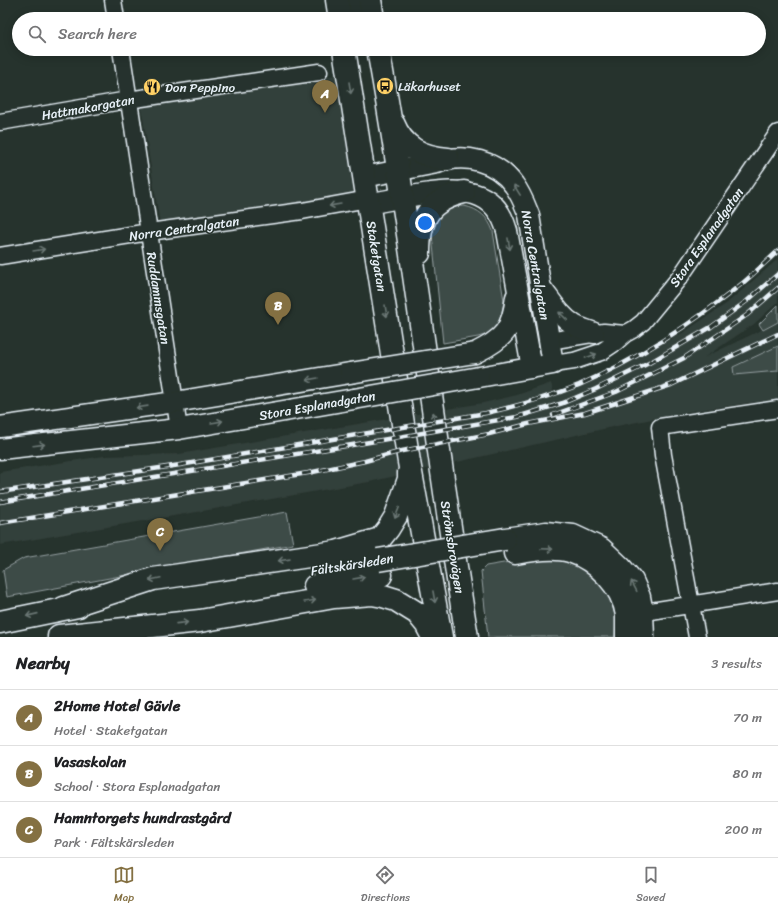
<!DOCTYPE html>
<html lang="en">
<head>
<meta charset="utf-8">
<style>
  :root { --surface:#fff; --page:#f6f6f6; --text:#202124; --muted:#757577; --line:#e0e0e0; --accent:#847042 }
  body { margin:0; font-family:Sriracha,sans-serif; background:var(--page); color:var(--text) }
  .you { position:absolute; left:425px; top:223px; width:14px; height:14px; margin:-10px; border:3px solid #fff; border-radius:50%; background:#1a73e8; box-shadow:0 0 0 6px #1a73e833 }
  .badge { display:grid; place-items:center; width:26px; height:26px; border-radius:50%; background:var(--accent); color:#fff; font-size:13px; font-weight:700 }
  .pin { position:absolute; translate:-50% -33px; filter:drop-shadow(0 1px 2px #0008) }
  .pin::after { content:''; position:absolute; top:21px; width:14px; height:12px; background:inherit; clip-path:polygon(0 0,100% 0,50% 100%) }
  .list { margin:0; padding:0; list-style:none }
  h2 { display:flex; justify-content:space-between; align-items:center; height:52px; margin:0; padding:0 16px; font-size:17px }
  h2 small { font-size:13px; font-weight:400; color:var(--muted) }
  .list li { display:grid; grid-template-columns:26px 1fr auto; gap:12px; align-items:center; box-sizing:border-box; height:56px; padding:0 16px; border-top:1px solid var(--line) }
  .list b { display:block; font-size:15px; white-space:nowrap }
  .list p { margin:0; font-size:13px; white-space:nowrap; color:var(--muted) }
  .list em { font-size:13px; font-style:normal; color:var(--muted) }
  .icon { flex:none; width:22px; height:22px; fill:none; stroke:currentColor; stroke-width:2; stroke-linecap:round; stroke-linejoin:round }
  .map { position:relative; flex:none; width:778px; height:637px; overflow:hidden }
  .search { position:absolute; background:var(--surface); box-shadow:0 2px 10px #0003; left:12px; right:12px; top:12px; height:44px; display:flex; align-items:center; gap:10px; box-sizing:border-box; padding:0 14px; border-radius:22px; color:var(--muted); font-size:15px }
  .sheet { height:220px; background:var(--surface) }
  nav { display:flex; justify-content:space-around; align-items:center; box-sizing:border-box; height:56px; border-top:1px solid var(--line); background:var(--surface); font-size:11px; color:var(--muted) }
  nav a { display:grid; justify-items:center; gap:2px }
  nav .on { color:var(--accent) }
  .map>svg:first-child { display:block }
  .built { fill:#333f3a }
  .green { fill:#3e4b47; stroke:#939ea0 }
  .lines { fill:none; stroke-linecap:round; stroke-linejoin:round }
  .minor-casing { stroke:#e8f1f8; stroke-width:19 }
  .tertiary-casing { stroke:#e8f1f8; stroke-width:23 }
  .secondary-casing { stroke:#e8f1f8; stroke-width:25 }
  .minor { stroke:#26332d; stroke-width:16 }
  .tertiary { stroke:#26332d; stroke-width:20 }
  .secondary { stroke:#26332d; stroke-width:22 }
  .rail-casing { stroke:#e8f1f8; stroke-width:4.5 }
  .rail { stroke:#26332d; stroke-width:3; stroke-dasharray:9; stroke-linecap:butt }
  .tertiary-bridge-casing { stroke:#e8f1f8; stroke-width:23; stroke-linecap:butt }
  .secondary-bridge-casing { stroke:#e8f1f8; stroke-width:25; stroke-linecap:butt }
  .tertiary-bridge { stroke:#26332d; stroke-width:20 }
  .secondary-bridge { stroke:#26332d; stroke-width:22 }
  .oneway { stroke:#6a7674 }
  .labels { text-anchor:middle; stroke-width:3; stroke-linejoin:round; paint-order:stroke }
  .poi-label { font-size:13px; fill:#e8f1f8; stroke:#26332d; text-anchor:start }
  .street-label { font-size:13px; fill:#e8f1f8; stroke:#26332d }
</style>
</head>
<body>
<div class="map">
<svg width="778" height="637" viewBox="0 0 778 637">
  <rect width="100%" height="100%" fill="#26332d"/>
  <filter id="ink" filterUnits="userSpaceOnUse"><feTurbulence type="fractalNoise" baseFrequency=".025" numOctaves="2"/><feDisplacementMap in="SourceGraphic" scale="8" xChannelSelector="R" yChannelSelector="G"/><feConvolveMatrix kernelMatrix="1 2 1 2 8 2 1 2 1" color-interpolation-filters="sRGB"/></filter>
  <g filter="url(#ink)">
    <!-- built -->
    <path class="built" d="M336,75L354,194L160,224L141,106Z
      M778,259V302L754,324L705,357L778,322V401L758,402L693,411L612,427L369,482L197,512L0,545V472L104,456L179,454L483,403L517,395L551,383L554,394L592,380L644,354L684,332L726,304Z"/>
    <!-- green -->
    <path class="green" d="M464,206C479,209 488,217 493,231L504,301L501,317L497,324L492,330L485,335L478,337L443,343L432,235C435,217 446,207 464,206Z
      M778,305V322L763,330L759,324Z
      M778,346V371L734,375L733,367Z
      M287,512L293,544L7,597L3,570L24,558Z
      M551,555L582,565L605,587L616,617L615,637H488L481,571L486,566Z"/>
    <g class="lines">
      <defs>
        <path id="minor" d="M113,0L116,19
          M355,0L359,19
          M121,49L179,429
          M0,122L128,100L319,72
          M0,256L149,232L302,211L368,199
          M549,341L604,332L625,334
          M553,364L574,361L601,352L616,342L625,334L634,329L643,322L680,277L778,133
          M632,614L778,591
          M697,637L663,455L660,427L778,409"/>
        <path id="tertiary" d="M364,177L437,163C464,152 497,161 514,185C521,194 525,205 529,215L553,364L479,377
          M368,204C387,200 405,197 424,194C460,189 495,187 507,231L532,368
          M542,289C552,302 560,316 574,325C580,329 588,330 594,333
          M475,353C504,339 512,330 516,297
          M0,427L175,402L350,373
          M0,449L179,429L354,399"/>
        <path id="secondary" d="M337,0L340,19
          M370,0L373,19
          M344,49L409,462L441,637
          M378,49C413,244 435,441 467,637
          M393,123C403,148 422,157 448,159
          M419,253C419,218 429,200 464,192
          M505,539L546,533L573,536L601,549L620,567L632,581L639,597L642,613L643,637
          M515,553C532,550 554,546 570,551C597,560 623,586 627,615C627,622 627,630 627,637
          M322,568L378,560
          M315,586L381,575
          M64,608L153,579L336,552L380,539L388,529L396,516L409,479V473
          M0,622L78,606
          M59,636L200,621L334,597L372,594L383,596L396,600L417,613L426,624L433,637"/>
      </defs>
      <!-- minor casing -->
      <use href="#minor" class="minor-casing"/>
      <!-- tertiary casing -->
      <use href="#tertiary" class="tertiary-casing"/>
      <!-- secondary casing -->
      <use href="#secondary" class="secondary-casing"/>
      <!-- minor -->
      <use href="#minor" class="minor"/>
      <!-- tertiary -->
      <use href="#tertiary" class="tertiary"/>
      <!-- secondary -->
      <use href="#secondary" class="secondary"/>
      <defs>
        <path id="rail" d="M553,415L616,392L684,358L747,315L778,288
          M0,492L180,465L486,413C517,406 549,397 579,385C638,359 695,322 744,282C756,272 767,261 778,251
          M0,502L352,445L517,417L563,403L596,389L649,363L711,327L747,301L778,274
          M0,523L308,473L365,461L402,451L489,434L528,424L585,413L671,385L778,334"/>
      </defs>
      <!-- rail casing -->
      <use href="#rail" class="rail-casing"/>
      <!-- rail -->
      <use href="#rail" class="rail"/>
      <defs>
        <path id="tertiary-bridge" d="M350,373L475,353
          M354,399L479,377"/>
        <path id="secondary-bridge" d="M378,560L505,539"/>
      </defs>
      <!-- tertiary-bridge casing -->
      <use href="#tertiary-bridge" class="tertiary-bridge-casing"/>
      <!-- secondary-bridge casing -->
      <use href="#secondary-bridge" class="secondary-bridge-casing"/>
      <!-- tertiary-bridge -->
      <use href="#tertiary-bridge" class="tertiary-bridge"/>
      <!-- secondary-bridge -->
      <use href="#secondary-bridge" class="secondary-bridge"/>
    </g>
    <!-- one-way arrows -->
    <defs><path id="oneway-shaft" d="M-6 0H5M1.5-3L5.5 0L1.5 3" fill="none" stroke-width="1.6" stroke-linecap="round" stroke-linejoin="round"/></defs>
    <g class="oneway">
      <use href="#oneway-shaft" transform="translate(350 88) rotate(81)"/>
      <use href="#oneway-shaft" transform="translate(517 190) rotate(-122)"/>
      <use href="#oneway-shaft" transform="translate(335 205) rotate(170)"/>
      <use href="#oneway-shaft" transform="translate(509 244) rotate(80)"/>
      <use href="#oneway-shaft" transform="translate(39 250) rotate(-9)"/>
      <use href="#oneway-shaft" transform="translate(386 311) rotate(81)"/>
      <use href="#oneway-shaft" transform="translate(563 316) rotate(-136)"/>
      <use href="#oneway-shaft" transform="translate(591 356) rotate(-20)"/>
      <use href="#oneway-shaft" transform="translate(312 379) rotate(170)"/>
      <use href="#oneway-shaft" transform="translate(142 407) rotate(172)"/>
      <use href="#oneway-shaft" transform="translate(434 418) rotate(-98)"/>
      <use href="#oneway-shaft" transform="translate(217 422) rotate(-10)"/>
      <use href="#oneway-shaft" transform="translate(39 445) rotate(-7)"/>
      <use href="#oneway-shaft" transform="translate(397 513) rotate(112)"/>
      <use href="#oneway-shaft" transform="translate(547 549) rotate(2)"/>
      <use href="#oneway-shaft" transform="translate(284 560) rotate(172)"/>
      <use href="#oneway-shaft" transform="translate(359 578) rotate(-10)"/>
      <use href="#oneway-shaft" transform="translate(155 579) rotate(168)"/>
      <use href="#oneway-shaft" transform="translate(634 586) rotate(-118)"/>
      <use href="#oneway-shaft" transform="translate(434 597) rotate(80)"/>
      <use href="#oneway-shaft" transform="translate(310 601) rotate(-9)"/>
      <use href="#oneway-shaft" transform="translate(32 615) rotate(167)"/>
      <use href="#oneway-shaft" transform="translate(182 623) rotate(-6)"/>
    </g>
  </g>
  <!-- icons -->
  <defs>
    <symbol id="bus-disc" viewBox="-11 -11 22 22"><circle r="9.5" fill="#ffd166" stroke="#26332d"/><path d="M-5-6H5V4H4V6H2V4H-2V6H-4V4H-5ZM-3.5-4V0h7V-4ZM-3.5 1.2v1.5H-2V1.2ZM2 1.2v1.5H3.5V1.2Z" fill="#111"/></symbol>
    <symbol id="restaurant-disc" viewBox="-11 -11 22 22"><circle r="9.5" fill="#ffd166" stroke="#26332d"/><path d="M-5-6h1v4h1v-4h1v4h1v-4h1v5L-1.5 .5V6h-2V.5L-5-1ZM5-6V6H3V1.5H1.5Q1.5-4 5-6Z" fill="#111"/></symbol>
  </defs>
  <g fill-rule="evenodd">
    <use href="#bus-disc" x="375" y="76" width="20" height="20"/>
    <use href="#restaurant-disc" x="142" y="77" width="20" height="20"/>
  </g>
  <g class="labels">
    <!-- poi labels -->
    <g class="poi-label">
      <text x="398" y="91">Läkarhuset</text>
      <text x="165" y="92">Don Peppino</text>
    </g>
    <!-- street labels -->
    <g class="street-label">
      <text transform="translate(88 107) rotate(-10)" y="5">Hattmakargatan</text>
      <text transform="translate(184 228) rotate(-8)" y="5">Norra Centralgatan</text>
      <text transform="translate(706 237) rotate(-55)" y="5">Stora Esplanadgatan</text>
      <text transform="translate(377 256) rotate(81)" y="5">Staketgatan</text>
      <text transform="translate(536 265) rotate(80)" y="5">Norra Centralgatan</text>
      <text transform="translate(159 298) rotate(81)" y="5">Ruddammsgatan</text>
      <text transform="translate(317 405) rotate(-10)" y="5">Stora Esplanadgatan</text>
      <text transform="translate(453 547) rotate(81)" y="5">Strömsbrovägen</text>
      <text transform="translate(352 564) rotate(-9)" y="5">Fältskärsleden</text>
    </g>
  </g>
</svg>
<div class="you"></div>
<div class="pin badge" style="left:325px;top:113px">A</div>
<div class="pin badge" style="left:278px;top:325px">B</div>
<div class="pin badge" style="left:160px;top:551px">C</div>
<div class="search"><svg class="icon" aria-label="search" viewBox="0 0 24 24"><circle cx="10" cy="10" r="6"/><path d="M15 15l6 6"/></svg>Search here</div>
</div>
<section class="sheet">
<h2>Nearby<small>3 results</small></h2>
<ul class="list">
<li><span class="badge">A</span><div><b>2Home Hotel Gävle</b><p>Hotel · Staketgatan</p></div><em>70 m</em></li>
<li><span class="badge">B</span><div><b>Vasaskolan</b><p>School · Stora Esplanadgatan</p></div><em>80 m</em></li>
<li><span class="badge">C</span><div><b>Hamntorgets hundrastgård</b><p>Park · Fältskärsleden</p></div><em>200 m</em></li>
</ul>
</section>
<nav>
<a class="on"><svg class="icon" aria-label="map" viewBox="0 0 24 24"><path d="M3 6l6-2 6 2 6-2v14l-6 2-6-2-6 2zM9 4v14M15 6v14"/></svg>Map</a>
<a><svg class="icon" aria-label="directions" viewBox="0 0 24 24"><path d="M12 3l9 9-9 9-9-9zM9 14v-3h6M13 9l2 2-2 2"/></svg>Directions</a>
<a><svg class="icon" aria-label="saved" viewBox="0 0 24 24"><path d="M7 4h10v16l-5-4-5 4z"/></svg>Saved</a>
</nav>
</body>
</html>
